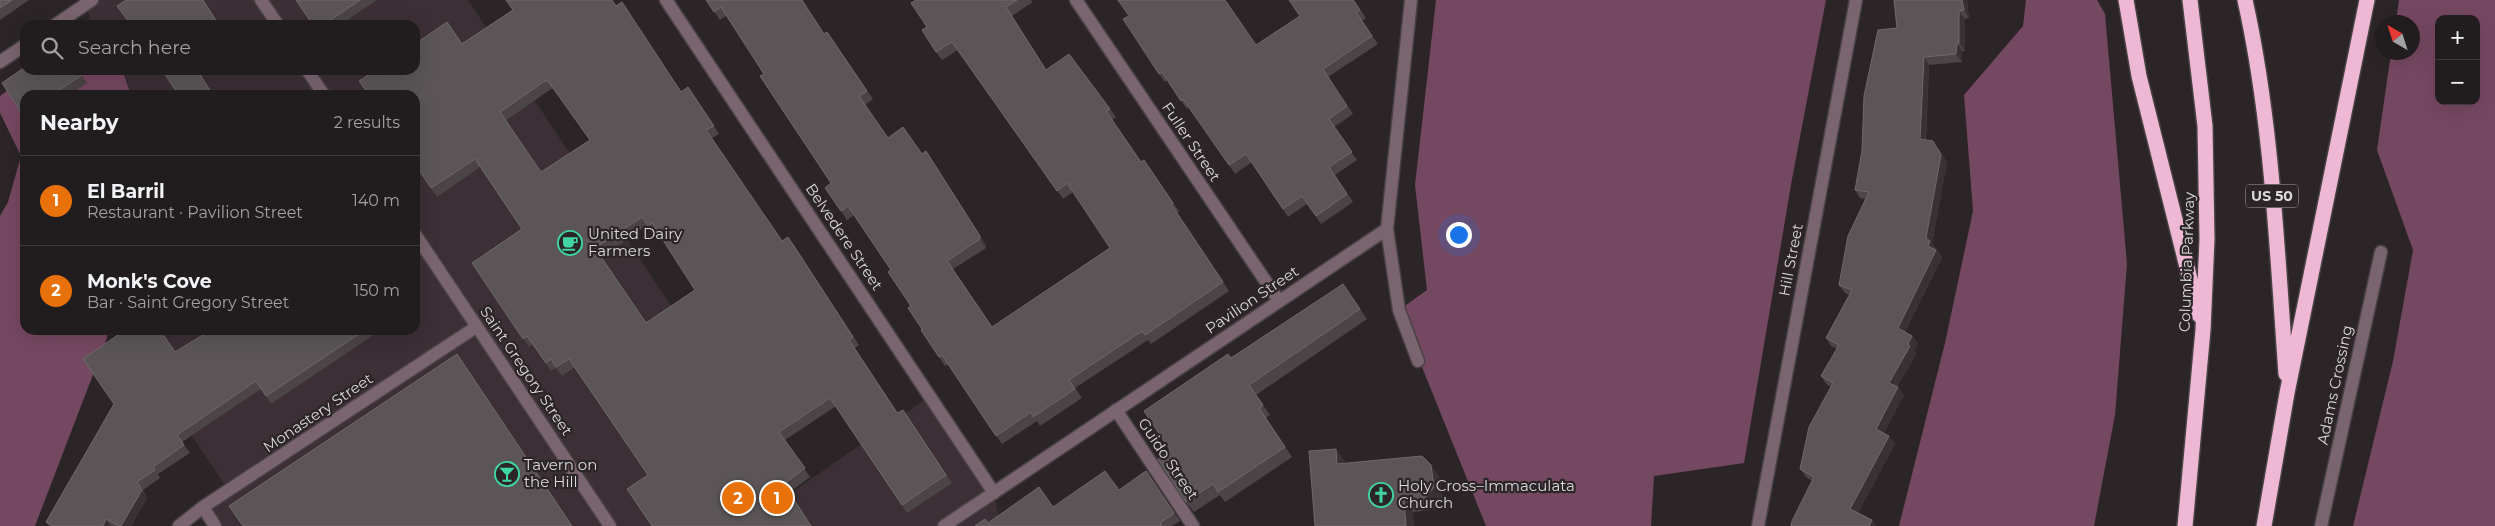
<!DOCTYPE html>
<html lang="en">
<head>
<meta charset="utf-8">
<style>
  :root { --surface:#211c1e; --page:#2d292b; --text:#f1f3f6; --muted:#a2a1a4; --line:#3e3a3c; --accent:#40d4a2 }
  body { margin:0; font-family:Montserrat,sans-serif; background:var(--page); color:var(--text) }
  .controls { position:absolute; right:15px; top:15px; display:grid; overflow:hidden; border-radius:10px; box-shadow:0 5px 20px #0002 }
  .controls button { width:45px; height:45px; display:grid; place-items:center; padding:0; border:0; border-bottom:1px solid var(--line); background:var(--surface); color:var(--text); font:25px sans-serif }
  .compass { position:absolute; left:2375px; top:15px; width:45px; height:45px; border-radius:50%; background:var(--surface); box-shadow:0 5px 20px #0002; rotate:321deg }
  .you { position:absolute; left:1458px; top:234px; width:18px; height:18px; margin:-12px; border:4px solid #fff; border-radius:50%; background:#1a73e8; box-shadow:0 0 0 8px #1a73e833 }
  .badge { display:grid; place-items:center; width:32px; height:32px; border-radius:50%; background:var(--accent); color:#fff; font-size:16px; font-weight:700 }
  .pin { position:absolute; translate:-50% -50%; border:2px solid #fff; box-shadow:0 1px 5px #0006 }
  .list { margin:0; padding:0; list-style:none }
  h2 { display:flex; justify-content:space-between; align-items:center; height:65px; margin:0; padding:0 20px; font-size:21px }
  h2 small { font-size:16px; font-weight:400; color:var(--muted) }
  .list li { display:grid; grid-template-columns:32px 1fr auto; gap:15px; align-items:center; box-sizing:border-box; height:90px; padding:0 20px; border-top:1px solid var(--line) }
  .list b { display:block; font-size:19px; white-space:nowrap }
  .list p { margin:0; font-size:16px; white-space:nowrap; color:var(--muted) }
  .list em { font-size:16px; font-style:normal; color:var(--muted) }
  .icon { flex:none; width:28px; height:28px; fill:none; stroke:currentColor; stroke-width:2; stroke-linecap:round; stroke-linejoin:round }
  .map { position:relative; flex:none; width:2495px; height:526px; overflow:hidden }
  .search { position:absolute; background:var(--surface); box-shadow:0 5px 20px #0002; left:20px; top:20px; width:400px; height:55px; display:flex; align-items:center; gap:12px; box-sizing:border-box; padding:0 18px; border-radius:15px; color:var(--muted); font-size:19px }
  .panel { position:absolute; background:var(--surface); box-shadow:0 5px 20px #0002; left:20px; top:90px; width:400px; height:245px; border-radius:15px }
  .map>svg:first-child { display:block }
  .built { fill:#3c2f36 }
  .forest { fill:#754861; fill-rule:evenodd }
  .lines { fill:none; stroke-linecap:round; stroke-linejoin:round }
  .minor-casing { stroke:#484244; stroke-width:15 }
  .highway-casing { stroke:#484244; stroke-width:18 }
  .minor { stroke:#7a646f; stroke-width:12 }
  .highway { stroke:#eeb8d4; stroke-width:15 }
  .wall { fill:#4c4548; fill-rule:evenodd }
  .shaded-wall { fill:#393235 }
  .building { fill:#5b5558; stroke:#70696c; fill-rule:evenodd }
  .labels { text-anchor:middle; stroke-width:4.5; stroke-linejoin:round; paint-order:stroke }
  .shield { fill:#2c2528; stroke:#a7a2a5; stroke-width:1 }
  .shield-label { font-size:14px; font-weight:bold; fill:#dcd8da }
  .street-label { font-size:15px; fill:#dcd8da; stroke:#2c2528 }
  .poi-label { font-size:15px; fill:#dcd8da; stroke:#2c2528; text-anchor:start }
</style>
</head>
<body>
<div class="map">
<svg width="2495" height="526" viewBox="0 0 2495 526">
  <rect width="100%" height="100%" fill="#2c2528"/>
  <!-- built -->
  <path class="built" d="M84,0H468L794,491L930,396L994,493L999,519L1004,526H215L203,507L229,491L121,330H415V95H110L104,70H415V25H92Z"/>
  <!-- forest -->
  <path class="forest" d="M1436,0H1826L1792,179L1744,463L1654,476L1651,526H1486L1399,310L1427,290L1415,185Z
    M2026,0H2097L2105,14L2127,264L2115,415L2094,526H1899L1945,343L1973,211L1964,95L2023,26Z
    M2399,0H2495V526H2353L2393,361L2413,250L2377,150L2391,53L2412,52V22H2396ZM2439,19H2476V101H2439Z
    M35,70H122L131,95H25V330H108L107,338L35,526H0V216L8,202L21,156L0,113V96Z"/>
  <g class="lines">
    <defs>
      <path id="minor" d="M261,0L278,25
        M666,0L994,493
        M1076,0L1279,301
        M55,25L92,0
        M0,62L25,45
        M307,70L324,95
        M1387,229L1399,310L1418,361
        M415,234L610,526
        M1116,410L1193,526
        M203,507L215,526
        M179,526L203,507L476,327
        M944,526L1387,229L1411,0
        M1758,526L1856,0
        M2321,526L2381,252"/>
      <path id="highway" d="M2126,0L2139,76L2199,315
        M2245,0C2272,121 2277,250 2286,374
        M2185,526L2203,330L2207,239L2205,126L2190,0
        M2264,526L2287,393L2367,0"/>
    </defs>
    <!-- minor casing -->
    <use href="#minor" class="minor-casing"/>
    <!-- highway casing -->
    <use href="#highway" class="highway-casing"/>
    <!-- minor -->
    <use href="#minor" class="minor"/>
    <!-- highway -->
    <use href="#highway" class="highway"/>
  </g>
  <!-- wall -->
  <path class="wall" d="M0,0H29L0,20Z
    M296,0H377L340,25H313Z
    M706,0L824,33L827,32L873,99L865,105L888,138L922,154L926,151L986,245V248L953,269L992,327L1110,248L1073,192L1063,199L958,50L942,60L936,52L916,0H1031L1033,2L1012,16L1046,70L1110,109L1116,117L1112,120L1141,162L1150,169L1179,211L1177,213L1229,291L1151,344L1148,340L1075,388L1082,398L1040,426L1037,421L1002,444L948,364L945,366L921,330L922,329L891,270L854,215L847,220L841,211L831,183L764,74L726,16L720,20Z
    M1354,0L1366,18L1362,21L1378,44L1328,77L1353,114L1334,127L1357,160L1335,175L1353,202L1321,224L1307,204L1288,217L1252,162L1235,174L1189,107L1187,109L1167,80L1165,82L1159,74L1129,16L1256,45Z
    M1967,0L1969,18L1965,19V51H1962V62L1929,65L1926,140L1939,149L1947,163L1932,243L1942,258L1905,332L1912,336L1918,344L1914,351L1916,354L1897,387L1904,395L1884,433L1895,444L1858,513L1872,520L1876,526H1791L1812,481L1806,477L1800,469L1831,387L1826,384L1821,376L1837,349L1831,346L1826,338L1850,295L1845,293L1839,285L1865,199L1860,198L1855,190L1897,28Z
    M617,6L682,92L688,87L719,134L712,138L782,241L794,245L859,345L855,348L898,413L903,410L952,483L907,513L836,406L785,440L810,477L790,492L648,475L575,367L562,376L556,368L551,371L533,344L529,347L472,263L522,229L480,167L437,197L415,164L462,43L513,10ZM551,89H554L590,140L541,172L505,121ZM648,225L654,234L657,231L695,290L646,322L601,257Z
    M78,70L87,83L70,95H25V117L2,83Z
    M162,70H210L201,76Z
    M1343,284L1367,319L1256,395L1270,415L1266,418L1292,457L1225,502L1220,495L1194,512L1186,502L1231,358Z
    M211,330H381L271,404L261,389L182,442L190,453L158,474L160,478L143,490L147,498L131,526H49L46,522L114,404L175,352Z
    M1345,461V463L1440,477L1442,499L1433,510L1413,512L1414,526H1315Z
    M1146,471L1180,521L1172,526H975L1119,490Z"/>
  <!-- shaded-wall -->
  <path class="shaded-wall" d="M1962,0H1967L1969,18L1964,10Z
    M1959,11L1965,19V51L1959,43Z
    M1957,43L1962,51V62L1956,54Z
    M1924,57L1929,65L1925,147L1920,139Z
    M1933,141L1947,163L1932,243L1936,249L1933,254L1928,246L1926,238Z
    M926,151L986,245V248L980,239Z
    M1936,250L1942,258L1903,336L1898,328Z
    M1912,336L1918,344L1914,351L1916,354L1895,391L1889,383Z
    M1898,387L1904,395L1882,437L1876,429Z
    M1889,436L1895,444L1856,517L1850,509Z
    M1336,449L1345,461L1346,476L1337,464Z
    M1431,465L1440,477L1442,499L1433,510L1425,498Z
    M137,482L147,498L131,526H121Z
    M1404,499L1413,512L1414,526H1406Z
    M106,519L111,526H103Z
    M1872,520L1876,526H1869Z"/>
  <!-- building -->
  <path class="building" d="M0,0H12L0,8Z
    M126,0H203L219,25H131L117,6Z
    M296,0H360L323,25H313Z
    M506,0H612L616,6L622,2L681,92L688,87L714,126L706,130L782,241L788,237L853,337L849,340L897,413L903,410L946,475L902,505L830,398L779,432L805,468L784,484L811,526H652L627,489L648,475L569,359L556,367L551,359L546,363L527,336L523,339L472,263L522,229L475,159L431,188L415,164V95H369L359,81L376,70H415V44L447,22L462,44L513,10ZM545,81H548L590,140L541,172L500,112ZM642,217L648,226L652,223L695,290L646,323L595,248Z
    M706,0H802L824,34L827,32L867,91L859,96L888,138L903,127L922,154L926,151L980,236V239L947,261L992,327L1110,248L1067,183L1057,191L952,42L936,52L922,30L927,27L911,3L916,0H1017L1006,7L1046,70L1069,54L1110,109L1106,111L1141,162L1144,160L1173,203L1171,204L1223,282L1145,335L1142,331L1069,380L1075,389L1033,417L1031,412L996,436L942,355L939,357L921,330L922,329L908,308L911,306L888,272L891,270L848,206L841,211L825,188L831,183L760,76L764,74L721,7L714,12Z
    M1118,0H1225L1256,45L1300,16L1289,0H1353L1360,10L1356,12L1372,36L1323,69L1347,106L1329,119L1352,152L1329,167L1347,194L1316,216L1302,196L1283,209L1246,154L1229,165L1183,99L1181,101L1162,72L1159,74L1123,19L1129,16Z
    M1894,0H1962L1964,10L1959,11V43H1957L1956,54L1924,57L1920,139L1933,141L1941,155L1926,238L1930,241L1928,246L1936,250L1898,328L1912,336L1908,344L1910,346L1889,383L1898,387L1876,429L1889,436L1850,509L1872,520L1869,526H1791L1792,521L1814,477L1800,469L1809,427L1833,383L1821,376L1839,345L1826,338L1852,290L1839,285L1848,236L1869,192L1855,190L1862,151L1864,96L1878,30L1897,28Z
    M25,67V70H78L82,75L52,95H25V114L23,115L2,83Z
    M162,70H197L213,95H171L176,91Z
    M1343,284L1360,309L1249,385L1263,405L1259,408L1285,447L1218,492L1213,484L1186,502L1158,459L1170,450L1144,411L1228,354L1231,358Z
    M125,330H160L175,352L211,330H365L266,396L256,381L177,435L184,445L153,467L155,470L137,482L142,490L121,526H119L106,519L103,526H53L46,522L114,404L83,359Z
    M457,354L572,526H243L229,506Z
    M1336,449L1337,464L1422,456L1431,465L1434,487L1425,498L1404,499L1406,526H1315L1309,451Z
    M1105,471L1119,490L1146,471L1174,513L1160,523L1162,526H975L985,519L988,523L1039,487L1053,507Z"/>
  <!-- icons -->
  <defs>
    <symbol id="cafe-ring" viewBox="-11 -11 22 22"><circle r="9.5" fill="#2c2528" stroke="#40d4a2" stroke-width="1.5"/><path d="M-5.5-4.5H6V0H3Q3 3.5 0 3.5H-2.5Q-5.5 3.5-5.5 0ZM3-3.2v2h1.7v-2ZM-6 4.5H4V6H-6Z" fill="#40d4a2"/></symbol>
    <symbol id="bar-ring" viewBox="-11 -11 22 22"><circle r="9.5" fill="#2c2528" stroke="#40d4a2" stroke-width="1.5"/><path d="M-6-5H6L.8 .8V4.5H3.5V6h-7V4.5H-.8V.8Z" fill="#40d4a2"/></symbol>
    <symbol id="church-ring" viewBox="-11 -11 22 22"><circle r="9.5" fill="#2c2528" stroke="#40d4a2" stroke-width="1.5"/><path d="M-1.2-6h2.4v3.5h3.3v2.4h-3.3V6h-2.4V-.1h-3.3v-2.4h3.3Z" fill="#40d4a2"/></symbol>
  </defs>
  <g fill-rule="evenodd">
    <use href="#cafe-ring" x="556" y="229" width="28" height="28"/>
    <use href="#bar-ring" x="493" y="460" width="28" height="28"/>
    <use href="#church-ring" x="1367" y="481" width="28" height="28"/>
  </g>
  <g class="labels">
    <!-- shield labels -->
    <rect class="shield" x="2246" y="184.5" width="52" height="23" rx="4"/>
    <g class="shield-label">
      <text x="2272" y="201">US 50</text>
    </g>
    <!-- street labels -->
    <g class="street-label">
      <text transform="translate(1191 142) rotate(56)" y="5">Fuller Street</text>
      <text transform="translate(844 237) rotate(56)" y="5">Belvedere Street</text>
      <text transform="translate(1791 260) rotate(-79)" y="5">Hill Street</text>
      <text transform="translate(2187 262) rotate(-88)" y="5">Columbia Parkway</text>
      <text transform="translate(1252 300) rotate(-34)" y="5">Pavilion Street</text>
      <text transform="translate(526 371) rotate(56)" y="5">Saint Gregory Street</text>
      <text transform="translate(2335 385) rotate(-78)" y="5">Adams Crossing</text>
      <text transform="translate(318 413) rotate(-34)" y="5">Monastery Street</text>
      <text transform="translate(1168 459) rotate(56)" y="5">Guido Street</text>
    </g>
    <!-- poi labels -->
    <g class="poi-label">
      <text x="588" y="239">United Dairy<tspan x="588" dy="17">Farmers</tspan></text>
      <text x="524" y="470">Tavern on<tspan x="524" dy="17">the Hill</tspan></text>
      <text x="1398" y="491">Holy Cross–Immaculata<tspan x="1398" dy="17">Church</tspan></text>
    </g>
  </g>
</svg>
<div class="controls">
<button>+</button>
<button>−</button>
</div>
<svg class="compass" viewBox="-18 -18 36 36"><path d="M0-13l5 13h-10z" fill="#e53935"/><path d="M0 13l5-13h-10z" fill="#a2a1a4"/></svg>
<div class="you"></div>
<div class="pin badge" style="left:777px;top:498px;background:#e8710a">1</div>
<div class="pin badge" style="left:738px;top:498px;background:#e8710a">2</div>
<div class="search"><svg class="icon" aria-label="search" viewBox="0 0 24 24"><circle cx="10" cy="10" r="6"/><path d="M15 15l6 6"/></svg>Search here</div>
<section class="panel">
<h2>Nearby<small>2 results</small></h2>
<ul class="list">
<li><span class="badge" style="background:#e8710a">1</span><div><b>El Barril</b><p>Restaurant · Pavilion Street</p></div><em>140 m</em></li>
<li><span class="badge" style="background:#e8710a">2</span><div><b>Monk's Cove</b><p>Bar · Saint Gregory Street</p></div><em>150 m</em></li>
</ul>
</section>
</div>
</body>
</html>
